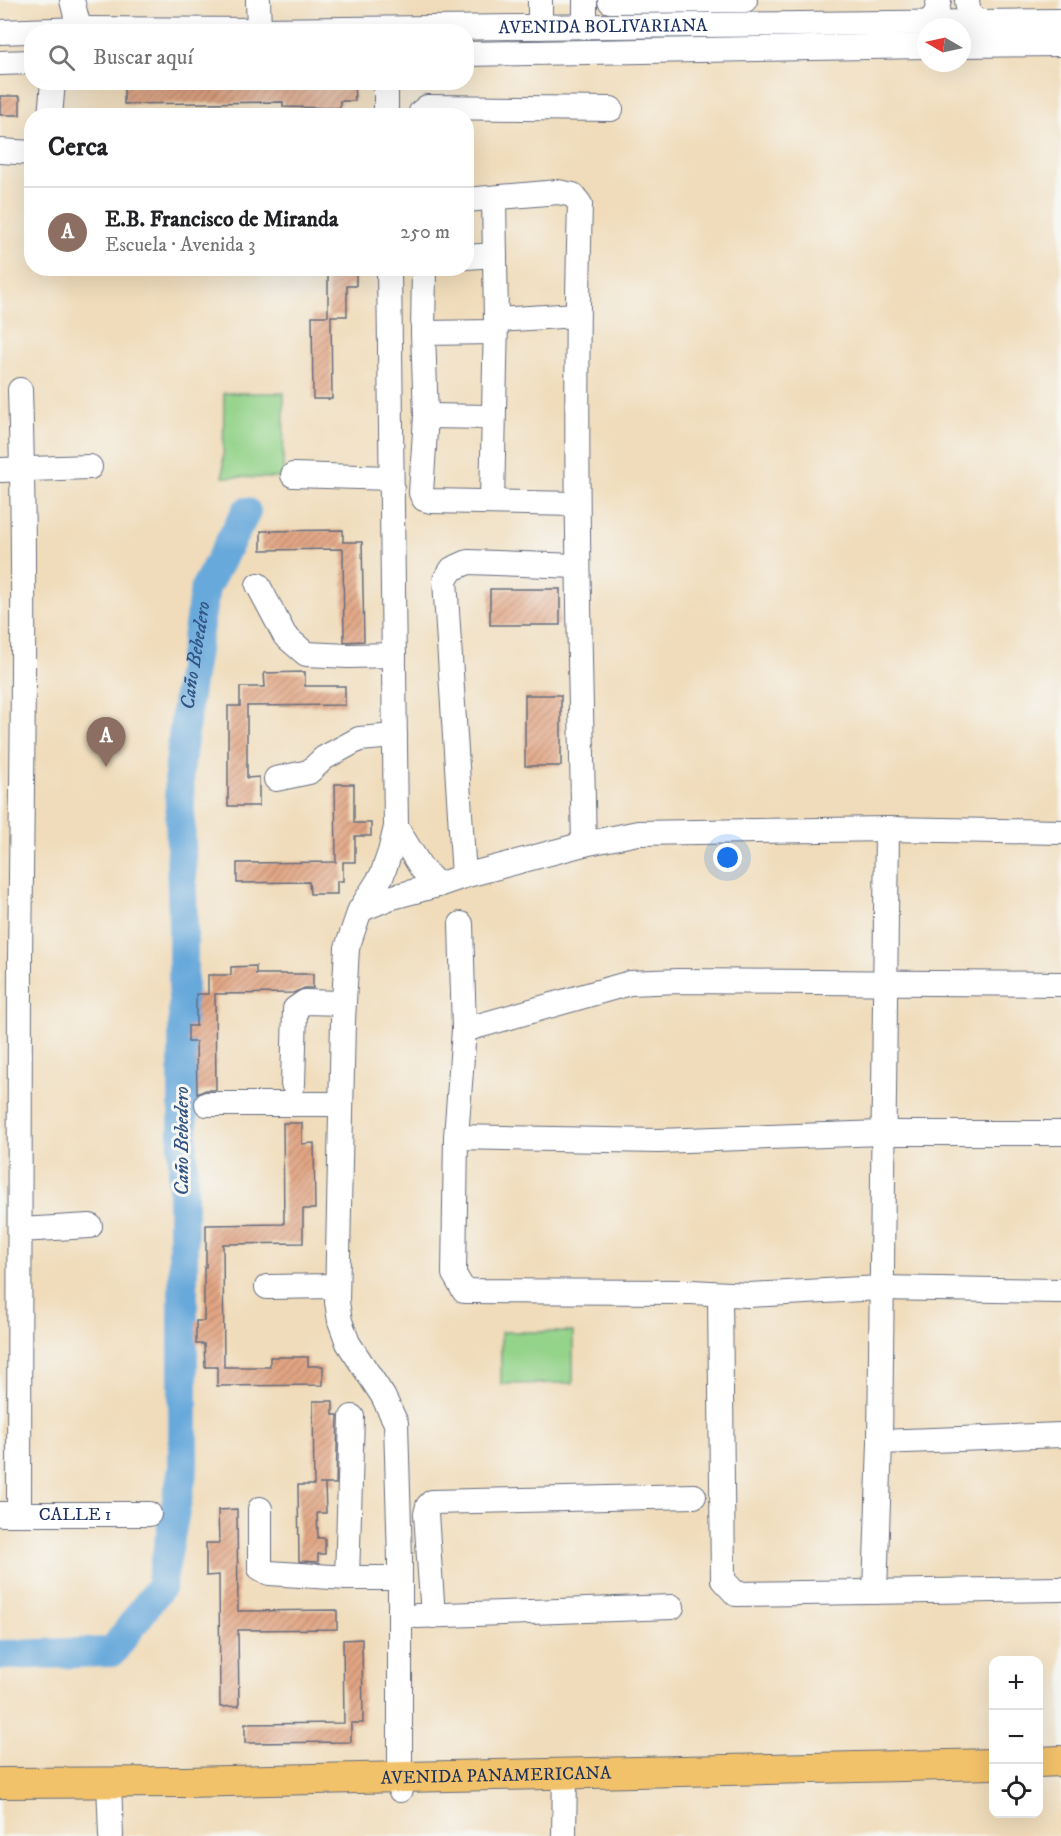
<!DOCTYPE html>
<html lang="es">
<head>
<meta charset="utf-8">
<style>
  :root { --surface:#fff; --page:#f6f6f6; --text:#202124; --muted:#757577; --line:#e0e0e0; --accent:#0f766e }
  body { margin:0; font-family:"IM FELL DW Pica",serif; background:var(--page); color:var(--text) }
  .controls { position:absolute; right:18px; bottom:18px; display:grid; overflow:hidden; border-radius:12px; box-shadow:0 6px 24px #0002 }
  .controls button { width:54px; height:54px; display:grid; place-items:center; padding:0; border:0; border-bottom:2px solid var(--line); background:var(--surface); color:var(--text); font:30px sans-serif }
  .compass { position:absolute; left:917px; top:18px; width:54px; height:54px; border-radius:50%; background:var(--surface); box-shadow:0 6px 24px #0002; rotate:279deg }
  .you { position:absolute; left:728px; top:858px; width:21px; height:21px; margin:-15px; border:4px solid #fff; border-radius:50%; background:#1a73e8; box-shadow:0 0 0 9px #1a73e833 }
  .badge { display:grid; place-items:center; width:39px; height:39px; border-radius:50%; background:var(--accent); color:#fff; font-size:20px; font-weight:700 }
  .pin { position:absolute; translate:-50% -50px; filter:drop-shadow(0 2px 3px #0008) }
  .pin::after { content:''; position:absolute; top:32px; width:21px; height:18px; background:inherit; clip-path:polygon(0 0,100% 0,50% 100%) }
  .list { margin:0; padding:0; list-style:none }
  h2 { display:flex; justify-content:space-between; align-items:center; height:78px; margin:0; padding:0 24px; font-size:26px }
  h2 small { font-size:20px; font-weight:400; color:var(--muted) }
  .list li { display:grid; grid-template-columns:39px 1fr auto; gap:18px; align-items:center; box-sizing:border-box; height:90px; padding:0 24px; border-top:2px solid var(--line) }
  .list b { display:block; font-size:22px; white-space:nowrap }
  .list p { margin:0; font-size:20px; white-space:nowrap; color:var(--muted) }
  .list em { font-size:20px; font-style:normal; color:var(--muted) }
  .icon { flex:none; width:33px; height:33px; fill:none; stroke:currentColor; stroke-width:2; stroke-linecap:round; stroke-linejoin:round }
  .map { position:relative; flex:none; width:1061px; height:1836px; overflow:hidden }
  .search { position:absolute; background:var(--surface); box-shadow:0 6px 24px #0002; left:24px; top:24px; width:450px; height:66px; display:flex; align-items:center; gap:15px; box-sizing:border-box; padding:0 21px; border-radius:24px; color:var(--muted); font-size:22px }
  .panel { position:absolute; background:var(--surface); box-shadow:0 6px 24px #0002; left:24px; top:108px; width:450px; height:168px; border-radius:24px }
  .map>svg:first-child { display:block }
  .pitch { fill:#94d38a; stroke:#588174; stroke-width:1.5 }
  .lines { fill:none; stroke-linecap:round; stroke-linejoin:round }
  .river { stroke:#67a9db; stroke-width:30 }
  .building { fill:url(#building-hatch) }
  .minor-casing { stroke:#666c7e; stroke-width:26 }
  .major-casing { stroke:#666c7e; stroke-width:32 }
  .minor { stroke:#fff; stroke-width:24 }
  .major { stroke:#f2c26a; stroke-width:30 }
  .labels { text-anchor:middle; stroke-width:6; stroke-linejoin:round; paint-order:stroke }
  .street-label { font-size:18px; fill:#1b2f5e; stroke:#f6f6f2 }
  .water-label { font-size:20px; font-style:italic; fill:#325484; stroke:#f6f6f2 }
</style>
</head>
<body>
<div class="map">
<svg width="1061" height="1836" viewBox="0 0 1061 1836">
  <defs>
    <pattern id="building-hatch" width="6" height="6" patternUnits="userSpaceOnUse" patternTransform="scale(1.5)"><rect width="6" height="6" fill="#e2a583"/><path d="M-1 1l2-2M0 6l6-6M5 7l2-2" fill="none" stroke="#b6876e"/></pattern>
  </defs>
  <rect width="100%" height="100%" fill="#f6f6f2"/>
  <filter id="ink" filterUnits="userSpaceOnUse"><feTurbulence type="fractalNoise" baseFrequency=".0167" numOctaves="2"/><feDisplacementMap in="SourceGraphic" scale="12" xChannelSelector="R" yChannelSelector="G"/><feConvolveMatrix kernelMatrix="1 2 1 2 8 2 1 2 1" color-interpolation-filters="sRGB"/></filter>
  <filter id="wash" filterUnits="userSpaceOnUse"><feTurbulence type="fractalNoise" baseFrequency=".008" numOctaves="4" result="noise"/><feDisplacementMap in="SourceGraphic" scale="24" xChannelSelector="R" yChannelSelector="G"/><feGaussianBlur stdDeviation="1.35" result="paint"/><feColorMatrix in="noise" values="0 0 0 0 0 0 0 0 0 0 0 0 0 0 0 0 0 1.4 0 .05"/><feComposite in="paint" operator="in"/></filter>
  <g filter="url(#wash)">
    <rect width="100%" height="100%" fill="#f0dcba"/>
    <!-- pitch -->
    <path class="pitch" d="M224,393H284L283,478L223,477Z
      M501,1332H573V1383L501,1384Z"/>
    <g class="lines">
      <!-- river -->
      <path class="river" id="s1" d="M0,1655L112,1652L161,1586L183,1468V929L179,772L189,688L205,588L246,512"/>
    </g>
    <g id="blocks">
      <!-- building -->
      <path class="building" d="M282,82H354L355,101H340V108L283,107V102L124,104V85Z
        M0,96H20V115H0Z
        M328,268H356V286H347V316H331L332,399H313L312,316H328Z
        M343,530V542H362L364,641L344,642L343,549L261,550V531Z
        M490,589H560V625H490Z
        M305,672V686H345V705L247,706V778L259,777V806H228V706H240V687H265L264,673Z
        M525,695H561V766H525Z
        M335,784H354V823H371V836H355V862H343V881H337V894H310L309,882L237,883V863L336,862Z
        M256,966V974H313V988H305L293,993L215,994L216,1090H206L197,1094L196,1042H188V1026H196V994H208V975H231V967Z
        M283,1123H302V1144L314,1143L315,1209H303V1243L223,1244L224,1367H270V1357H308V1366H323V1385L217,1386V1367H205L204,1344H196V1321H204V1267H206V1225L284,1224Z
        M313,1401H333V1415H338L336,1484H319H325L326,1513H317L318,1538H325V1554H318V1562L299,1561L298,1485H314Z
        M237,1509L238,1611L337,1610V1629L238,1630L239,1706L220,1707L219,1575L206,1576V1543H219L218,1510Z
        M362,1639L363,1723H351V1742L245,1743V1724L344,1723L343,1640Z"/>
    </g>
  </g>
  <g filter="url(#ink)">
    <use href="#blocks" fill-opacity="0" stroke="#666c7e" stroke-width="1.5"/>
    <g class="lines">
      <defs>
        <g id="minor">
          <path d="M72,0L80,32"/>
          <path d="M258,0L259,30"/>
          <path d="M540,0V27"/>
          <path d="M585,0V27"/>
          <path d="M967,0L969,15L980,22"/>
          <path d="M610,1L745,0"/>
          <path d="M928,23L936,14L939,0"/>
          <path id="s2" d="M0,32L80,29L259,30L1061,21"/>
          <path d="M962,45L1061,44"/>
          <path d="M466,54L926,46"/>
          <path d="M0,63L32,62"/>
          <path d="M386,82V116"/>
          <path d="M50,116L53,82"/>
          <path d="M421,116V112L427,107L611,109"/>
          <path d="M0,151L32,153"/>
          <path d="M466,200L558,192L573,195L580,204C574,417 579,630 584,844"/>
          <path d="M466,257L495,255"/>
          <path d="M389,268L396,827L390,852L382,875L360,910L347,948L343,1020L337,1302L340,1321L348,1343L383,1396L396,1423L400,1560V1790"/>
          <path d="M424,268L423,333L426,416L421,493L424,499L431,501L577,504"/>
          <path d="M496,320L577,315"/>
          <path d="M423,333L495,332"/>
          <path d="M426,416L493,417"/>
          <path d="M0,470L90,467"/>
          <path d="M293,475L391,478"/>
          <path d="M492,501L496,320L494,198"/>
          <path d="M258,585L285,636L306,654L348,656L394,655"/>
          <path d="M276,779L309,772L324,758L359,739L395,736"/>
          <path d="M396,827L422,869L438,885"/>
          <path d="M464,876L445,580L452,569L468,562L578,566"/>
          <path d="M360,910L389,898L438,885L464,876L584,844L638,833L887,829L1061,832"/>
          <path d="M461,924L464,1030L456,1137L454,1274L464,1291L691,1292L749,1295L880,1288L1061,1291"/>
          <path d="M464,1030L630,983L678,981L1061,984"/>
          <path d="M293,1084L295,1009L305,1002L343,1003"/>
          <path d="M207,1104H341"/>
          <path d="M456,1137L658,1141L882,1133H1061"/>
          <path d="M20,1230L90,1226"/>
          <path d="M267,1287L337,1286"/>
          <path d="M720,1295L723,1580L736,1594L1061,1589"/>
          <path d="M880,1442L1061,1435"/>
          <path d="M260,1509V1568L269,1573L347,1578H399"/>
          <path id="s3" d="M0,1514H149"/>
          <path d="M19,1514C19,1330 19,1145 20,960C22,770 26,580 20,390"/>
          <path d="M347,1578L352,1417"/>
          <path d="M875,1592L880,1442L887,829"/>
          <path d="M417,1616L672,1607"/>
          <path d="M433,1616L426,1514L428,1506L432,1502L694,1496"/>
          <path d="M109,1782L111,1836"/>
          <path d="M564,1836L565,1773"/>
        </g>
        <g id="major">
          <path d="M1038,1762L1061,1761"/>
          <path id="s4" d="M0,1783L185,1782L994,1764"/>
        </g>
      </defs>
      <!-- minor casing -->
      <use href="#minor" class="minor-casing"/>
      <!-- major casing -->
      <use href="#major" class="major-casing"/>
      <!-- minor -->
      <use href="#minor" class="minor"/>
      <!-- major -->
      <use href="#major" class="major"/>
    </g>
  </g>
  <g class="labels">
    <!-- street labels -->
    <g class="street-label">
      <text dy="6" stroke="none"><textPath href="#s2" startOffset="603">AVENIDA BOLIVARIANA</textPath></text>
      <text dy="6" stroke="none"><textPath href="#s3" startOffset="75">CALLE 1</textPath></text>
      <text dy="6" stroke="none"><textPath href="#s4" startOffset="496">AVENIDA PANAMERICANA</textPath></text>
    </g>
    <!-- water labels -->
    <g class="water-label">
      <text dy="7" stroke="none"><textPath href="#s1" startOffset="1128">Caño Bebedero</textPath></text>
      <text transform="translate(181 1141) rotate(-90)" y="7">Caño Bebedero</text>
    </g>
  </g>
</svg>
<div class="controls">
<button>+</button>
<button>−</button>
<button><svg class="icon" aria-label="locate" viewBox="0 0 24 24"><circle cx="12" cy="12" r="6"/><path d="M12 2v4M12 18v4M2 12h4M18 12h4"/></svg></button>
</div>
<svg class="compass" viewBox="-18 -18 36 36"><path d="M0-13l5 13h-10z" fill="#e53935"/><path d="M0 13l5-13h-10z" fill="#757577"/></svg>
<div class="you"></div>
<div class="pin badge" style="left:106px;top:767px;background:#8d6e63">A</div>
<div class="search"><svg class="icon" aria-label="search" viewBox="0 0 24 24"><circle cx="10" cy="10" r="6"/><path d="M15 15l6 6"/></svg>Buscar aquí</div>
<section class="panel">
<h2>Cerca<small></small></h2>
<ul class="list">
<li><span class="badge" style="background:#8d6e63">A</span><div><b>E.B. Francisco de Miranda</b><p>Escuela · Avenida 3</p></div><em>250 m</em></li>
</ul>
</section>
</div>
</body>
</html>
